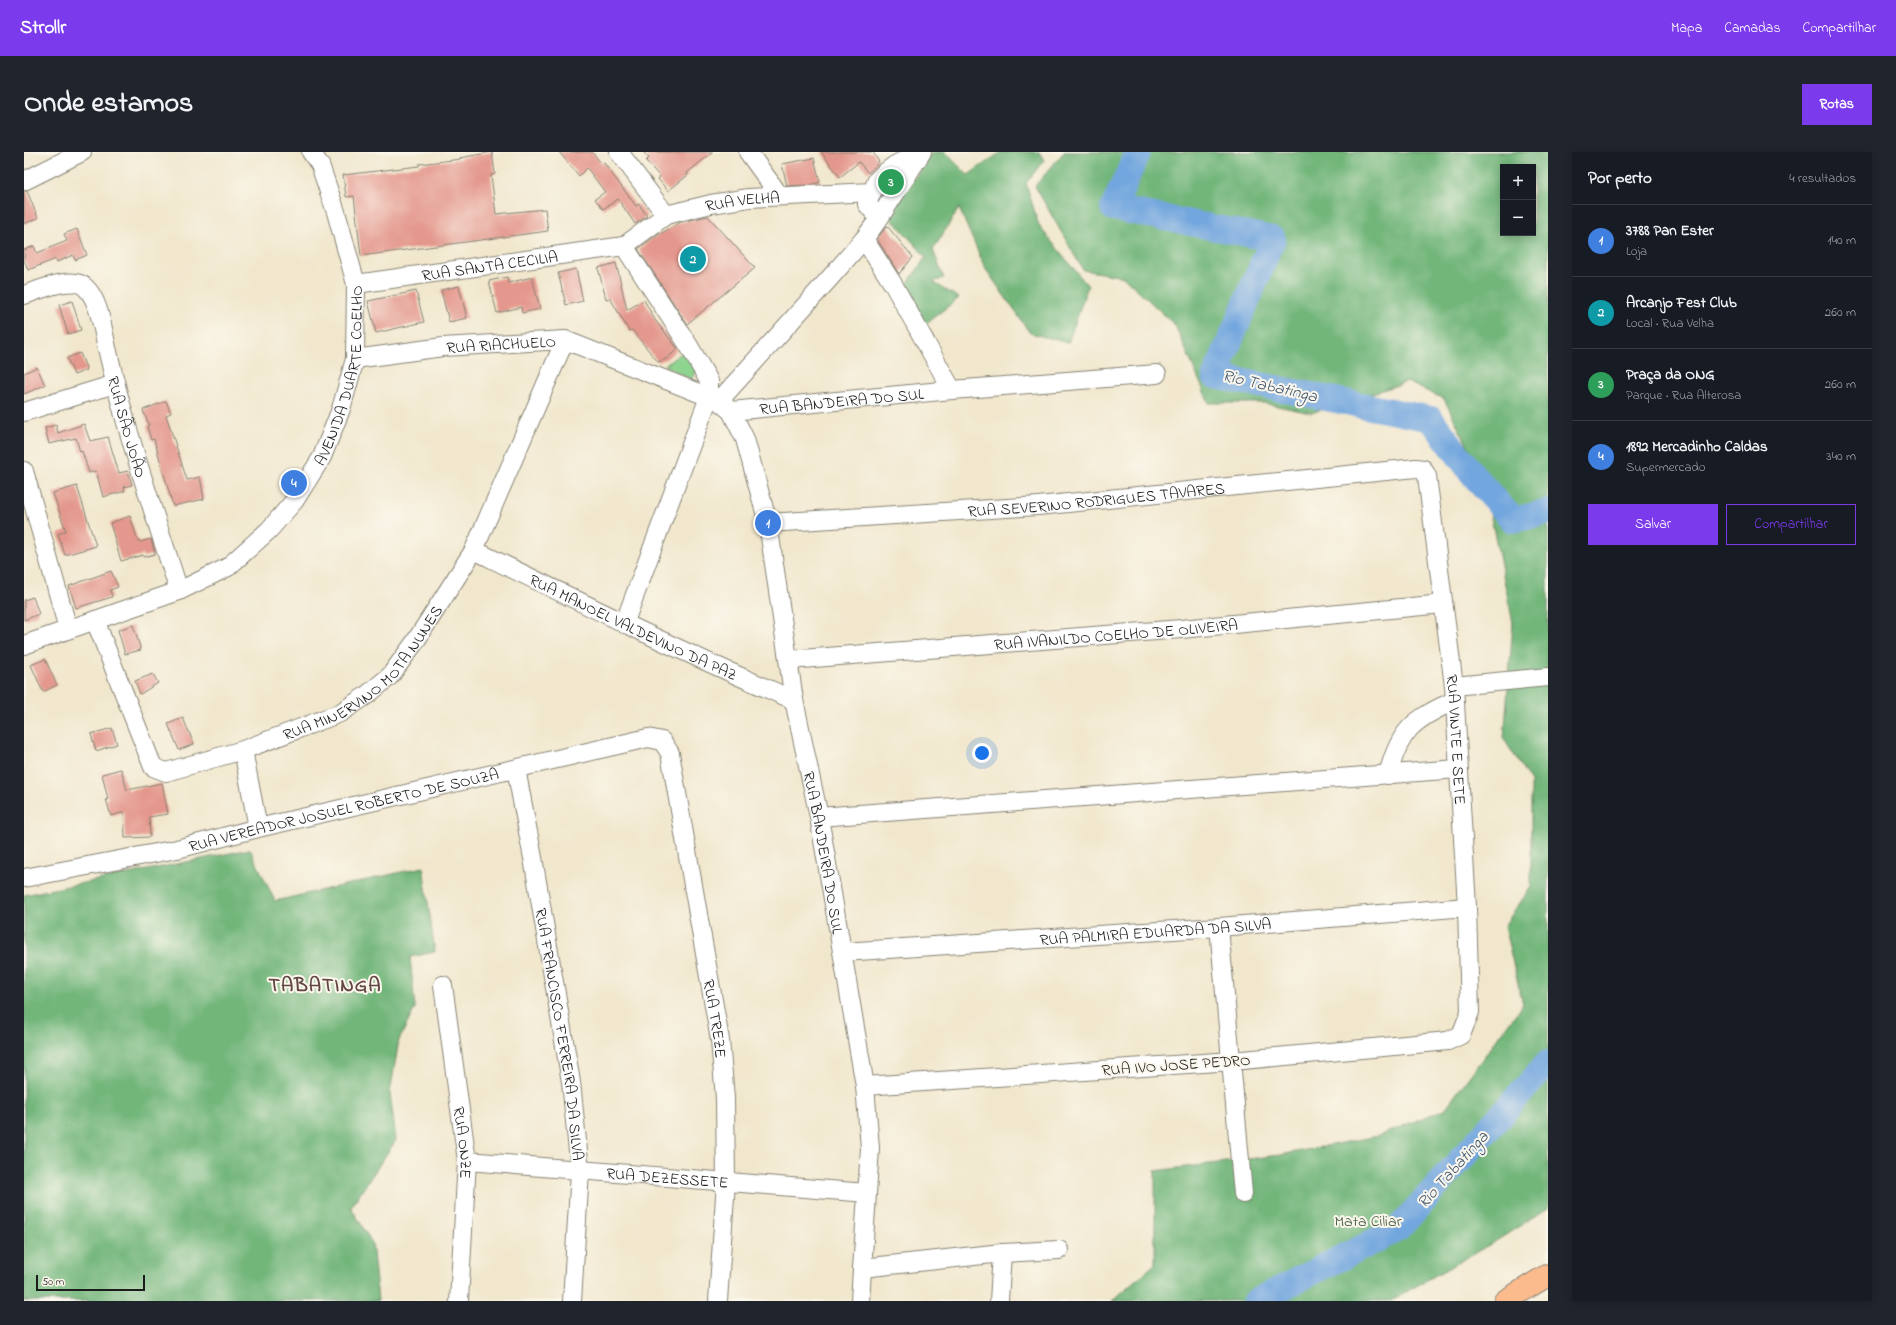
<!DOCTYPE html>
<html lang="pt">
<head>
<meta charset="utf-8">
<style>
  :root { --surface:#171b24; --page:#20242c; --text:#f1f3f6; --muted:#9ea1a6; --line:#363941; --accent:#7c3aed }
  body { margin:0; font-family:"Indie Flower",sans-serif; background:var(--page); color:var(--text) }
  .controls { position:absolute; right:12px; top:12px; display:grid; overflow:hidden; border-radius:0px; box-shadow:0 2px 10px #0003 }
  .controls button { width:36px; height:36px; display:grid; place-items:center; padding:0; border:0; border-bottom:1px solid var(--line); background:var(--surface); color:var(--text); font:20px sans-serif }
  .scale { position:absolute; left:12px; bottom:10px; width:109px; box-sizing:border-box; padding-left:4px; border:2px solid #1c1c1c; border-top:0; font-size:11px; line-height:14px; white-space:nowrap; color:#1c1c1c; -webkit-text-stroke:3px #fbf7ec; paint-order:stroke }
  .you { position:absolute; left:958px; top:601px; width:14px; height:14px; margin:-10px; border:3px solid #fff; border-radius:50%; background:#1a73e8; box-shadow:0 0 0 6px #1a73e833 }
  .badge { display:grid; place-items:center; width:26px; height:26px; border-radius:50%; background:var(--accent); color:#fff; font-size:13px; font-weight:700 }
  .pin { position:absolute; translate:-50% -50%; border:2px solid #fff; box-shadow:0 1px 4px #0006 }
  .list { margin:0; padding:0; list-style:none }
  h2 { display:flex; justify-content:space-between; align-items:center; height:52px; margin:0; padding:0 16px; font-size:17px }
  h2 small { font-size:13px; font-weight:400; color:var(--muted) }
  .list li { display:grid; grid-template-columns:26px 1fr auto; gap:12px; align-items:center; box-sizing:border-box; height:72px; padding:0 16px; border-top:1px solid var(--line) }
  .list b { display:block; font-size:15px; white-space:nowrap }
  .list p { margin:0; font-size:13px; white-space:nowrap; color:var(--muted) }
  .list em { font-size:13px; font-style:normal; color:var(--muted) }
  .actions { display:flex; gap:8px; padding:12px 16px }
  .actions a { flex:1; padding:9px 0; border:1px solid var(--accent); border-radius:0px; text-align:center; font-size:14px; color:var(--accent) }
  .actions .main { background:var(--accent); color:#fff }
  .map { position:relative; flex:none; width:1524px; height:1149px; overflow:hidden; border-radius:0px }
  header { display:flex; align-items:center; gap:24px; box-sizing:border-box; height:56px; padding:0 20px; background:var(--accent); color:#fff }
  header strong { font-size:19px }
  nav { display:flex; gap:22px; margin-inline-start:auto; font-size:14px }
  .intro { display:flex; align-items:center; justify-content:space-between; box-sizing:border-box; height:96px; padding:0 24px }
  h1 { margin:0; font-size:28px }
  .button { padding:10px 18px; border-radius:0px; background:var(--accent); color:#fff; font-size:14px; font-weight:700 }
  main { display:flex; gap:24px; padding:0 24px }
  aside { flex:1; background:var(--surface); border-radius:0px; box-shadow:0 2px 10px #0003 }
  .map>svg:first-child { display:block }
  .green { fill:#8dd48f; stroke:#547856 }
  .forest { fill:#72b67a; stroke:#47694b; fill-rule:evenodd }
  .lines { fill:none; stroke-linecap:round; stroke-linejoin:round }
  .river { stroke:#72a6de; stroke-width:26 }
  .building { fill:#e4978c }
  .minor-casing { stroke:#868274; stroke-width:20 }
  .major-casing { stroke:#868274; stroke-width:24 }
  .minor { stroke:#fff; stroke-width:18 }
  .major { stroke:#fbbb8d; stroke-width:22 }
  .labels { text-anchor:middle; stroke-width:4; stroke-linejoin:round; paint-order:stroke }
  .street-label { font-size:16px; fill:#1c1c1c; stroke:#fbf7ec }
  .park-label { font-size:16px; fill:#445c44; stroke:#fbf7ec }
  .water-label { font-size:17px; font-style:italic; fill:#435a73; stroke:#fbf7ec }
  .district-label { font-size:20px; font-weight:bold; letter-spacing:1px; fill:#624743; stroke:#fbf7ec }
</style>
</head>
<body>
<header>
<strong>Strollr</strong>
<nav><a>Mapa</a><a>Camadas</a><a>Compartilhar</a></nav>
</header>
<div class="intro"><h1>Onde estamos</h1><a class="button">Rotas</a></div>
<main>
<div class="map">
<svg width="1524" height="1149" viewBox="0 0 1524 1149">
  <rect width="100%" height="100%" fill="#fbf7ec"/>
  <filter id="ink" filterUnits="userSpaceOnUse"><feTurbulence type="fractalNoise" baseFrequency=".025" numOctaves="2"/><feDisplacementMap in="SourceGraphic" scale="8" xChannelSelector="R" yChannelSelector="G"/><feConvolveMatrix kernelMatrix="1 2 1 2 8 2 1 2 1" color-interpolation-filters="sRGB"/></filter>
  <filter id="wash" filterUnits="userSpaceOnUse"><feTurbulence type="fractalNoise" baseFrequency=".012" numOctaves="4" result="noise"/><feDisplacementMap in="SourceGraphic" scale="16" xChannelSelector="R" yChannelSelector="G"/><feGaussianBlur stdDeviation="0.9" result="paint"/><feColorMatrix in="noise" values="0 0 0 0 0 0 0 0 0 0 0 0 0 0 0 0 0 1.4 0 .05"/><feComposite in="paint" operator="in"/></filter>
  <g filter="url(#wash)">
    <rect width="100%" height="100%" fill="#f1e7cd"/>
    <!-- green -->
    <path class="green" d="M659,200L673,215L667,228L641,213Z"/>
    <!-- forest -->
    <path class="forest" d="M908,0H921L944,23L977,0H1015L1020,8L1002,31L1015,74L1064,134L1044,191L1006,181L961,116L935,56L909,98L920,126L909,130L935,146L901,172L883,132L902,105L867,66L874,51Z
      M1040,0H1524V1056L1472,1089L1366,1149H1088L1131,1112V1019L1256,1003L1354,984L1421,957L1499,852L1480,774L1507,735V630L1480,587L1489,471L1458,322L1420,247L1383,230L1287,261L1239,251H1185L1151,173L1100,125L1059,118L1011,34ZM1479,15H1509V81H1479Z
      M226,697L251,749L399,715L411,800L386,805L391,856L375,888L366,941L372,988L327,1055L348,1091L354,1149H0V743Z"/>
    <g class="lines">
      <!-- river -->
      <path class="river" d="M1114,0L1089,56L1249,87L1191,224L1407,267L1454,329L1489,368L1524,360
        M1232,1149L1374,1077L1524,911"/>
    </g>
    <g id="blocks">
      <!-- building -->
      <path class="building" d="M468,0L471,22L467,23L472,62L521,57L524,79L337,104L330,44L322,45L319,23L395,14V12L437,7L436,6Z
        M535,0H568L578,12L580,11L612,54L615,52L623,64L611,72L594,47L579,57L571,47L581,40L563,16L555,24Z
        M619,0H689L663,21L664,23L644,39L634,27L636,25L622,9L625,6Z
        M797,0H849L855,10L844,21L835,10L816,25Z
        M790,6L796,30L786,33L763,34L758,12Z
        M0,39H3L14,66L0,72Z
        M684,64L731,116L663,172L614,97L629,86L657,70Z
        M863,74L889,105L875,122L853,87Z
        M53,77L63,103L51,108L49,103L33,110L32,107L4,118L0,108V98L10,94L13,101L43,89L40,82Z
        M592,111L603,158L620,148L631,168L654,197L642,207L634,210L608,178L605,179L586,146L582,147L574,116Z
        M552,117L559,149L542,153L534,121Z
        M483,125L484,131L508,125L516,157L498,161L497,155L473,161L465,129Z
        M435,134L443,166L425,170L417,138Z
        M392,139L400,170L352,181L344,149Z
        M48,149L57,178L44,182L35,153Z
        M56,201L63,218L50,223L43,206Z
        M13,215L21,233L0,242V221Z
        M142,249L147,261L142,263L163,328L176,325L180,347L149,354L130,287L127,288L123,274L125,273L119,258Z
        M60,272L66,289L84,285L95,321L104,319L108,333L100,335L101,339L79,345L72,319L65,321L58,299L56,300L52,286L25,292L21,276L32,273L34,281Z
        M53,334L72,394L41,403L34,382L42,379L29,341Z
        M106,364L113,386L116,390L127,387L131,402L119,405V403L97,409L86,371Z
        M87,419L94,435L86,438L88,445L52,456L45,434Z
        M9,445L15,462L0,468V448Z
        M109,473L117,498L101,502L94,478Z
        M21,507L33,533L19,540L7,513Z
        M129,522L134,531L116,542L111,529Z
        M159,566L170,592L155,598L144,572Z
        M88,576L93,592L72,599L67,582Z
        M97,617L103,638L138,631L144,662L125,665L126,685L101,686L100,660L87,664L82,647H84L78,622Z"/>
    </g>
  </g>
  <g filter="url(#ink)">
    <use href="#blocks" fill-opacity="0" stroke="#868274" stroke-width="1"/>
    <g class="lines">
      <defs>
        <g id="minor">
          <path d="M595,0L642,63"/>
          <path d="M724,0L756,44"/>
          <path d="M0,29L58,0"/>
          <path d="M854,68L898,0"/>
          <path d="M840,87L869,132L928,238"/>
          <path id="s1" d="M332,132L600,94L642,63L687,52L725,46L848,40"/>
          <path id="s2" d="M0,143C15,138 48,123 61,135C76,148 79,181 84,200C102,281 130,360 155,439"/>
          <path id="s3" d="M331,207L419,195L541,188L695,249L707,259L721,287L744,371L770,548L795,665L841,934L846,996L836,1149"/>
          <path d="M695,249L805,127L840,87L854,68L853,64L843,52L853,28L859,22L871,13L896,0"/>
          <path id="s4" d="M707,259L928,238L1133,222"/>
          <path d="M0,260L91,232"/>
          <path d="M0,319L44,477"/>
          <path id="s5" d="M744,371L1014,354L1392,316L1399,317L1403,324L1430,534L1443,755L1446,860L1437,883L1424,889L1208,909L841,934"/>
          <path id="s6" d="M450,398C556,450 661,502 770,548"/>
          <path id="s7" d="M71,468L129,615L142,620L219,598L316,561L343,543L366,524L391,490L450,398L541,188"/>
          <path d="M600,472L685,245V229L665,194L600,94"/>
          <path id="s8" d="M0,493L155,439L204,415L245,378L271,348L298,305L317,257L331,207L332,132L312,60L296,13L287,0"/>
          <path id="s9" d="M765,508L1157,477L1419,452"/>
          <path d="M1430,534L1524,525"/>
          <path d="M219,598L234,676"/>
          <path id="s10" d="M492,617L509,706L547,930L556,1019L548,1149"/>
          <path d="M1364,623C1375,579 1389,567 1430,549"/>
          <path d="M795,665L1434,617"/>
          <path id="s11" d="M0,726L153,697L234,676L624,586L638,589L646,601L696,888L701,946L702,1029L694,1149"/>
          <path d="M1195,775L1219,1042"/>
          <path id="s12" d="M819,800L1195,775L1443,755"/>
          <path id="s13" d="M419,833L443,1009L435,1149"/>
          <path id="s14" d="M443,1009L843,1041"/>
          <path d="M838,1116L978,1101L1035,1098"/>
          <path d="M975,1149L978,1101"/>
        </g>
        <path id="major" d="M1481,1149L1524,1123"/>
      </defs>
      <!-- minor casing -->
      <use href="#minor" class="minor-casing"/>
      <!-- major casing -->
      <use href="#major" class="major-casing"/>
      <!-- minor -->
      <use href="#minor" class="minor"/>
      <!-- major -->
      <use href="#major" class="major"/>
    </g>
  </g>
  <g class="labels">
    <!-- street labels -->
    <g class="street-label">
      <text dy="6" stroke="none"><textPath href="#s1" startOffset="401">RUA VELHA</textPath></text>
      <text dy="6" stroke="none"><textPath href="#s1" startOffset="135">RUA SANTA CECILIA</textPath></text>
      <text dy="6" stroke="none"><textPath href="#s3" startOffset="147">RUA RIACHUELO</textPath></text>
      <text dy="6" stroke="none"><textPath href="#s8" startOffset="449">AVENIDA DUARTE COELHO</textPath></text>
      <text dy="6" stroke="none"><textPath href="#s4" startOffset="111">RUA BANDEIRA DO SUL</textPath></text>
      <text dy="6" stroke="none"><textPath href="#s2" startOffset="211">RUA SÃO JOÃO</textPath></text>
      <text dy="6" stroke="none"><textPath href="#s5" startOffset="329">RUA SEVERINO RODRIGUES TAVARES</textPath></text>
      <text dy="6" stroke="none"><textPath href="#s6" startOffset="177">RUA MANOEL VALDEVINO DA PAZ</textPath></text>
      <text dy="6" stroke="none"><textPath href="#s9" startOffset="328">RUA IVANILDO COELHO DE OLIVEIRA</textPath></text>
      <text dy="6" stroke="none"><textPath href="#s7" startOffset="399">RUA MINERVINO MOTA NUNES</textPath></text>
      <text dy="6" stroke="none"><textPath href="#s5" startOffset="931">RUA VINTE E SETE</textPath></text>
      <text dy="6" stroke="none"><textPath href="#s11" startOffset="327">RUA VEREADOR JOSUEL ROBERTO DE SOUZA</textPath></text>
      <text dy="6" stroke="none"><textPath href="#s3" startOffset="845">RUA BANDEIRA DO SUL</textPath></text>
      <text dy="6" stroke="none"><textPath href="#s12" startOffset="313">RUA PALMIRA EDUARDA DA SILVA</textPath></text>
      <text dy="6" stroke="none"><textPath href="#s11" startOffset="938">RUA TREZE</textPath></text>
      <text dy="6" stroke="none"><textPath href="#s10" startOffset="269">RUA FRANCISCO FERREIRA DA SILVA</textPath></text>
      <text transform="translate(1152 912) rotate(-4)" y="6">RUA IVO JOSE PEDRO</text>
      <text dy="6" stroke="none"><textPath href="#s13" startOffset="159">RUA ONZE</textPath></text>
      <text dy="6" stroke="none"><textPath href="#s14" startOffset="201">RUA DEZESSETE</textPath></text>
    </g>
    <!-- park labels -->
    <g class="park-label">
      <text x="1344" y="1074">Mata Ciliar</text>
    </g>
    <!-- water labels -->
    <g class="water-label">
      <text transform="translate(1246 233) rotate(13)" y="6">Rio Tabatinga</text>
      <text transform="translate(1428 1017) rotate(-48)" y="6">Rio Tabatinga</text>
    </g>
    <!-- district labels -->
    <g class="district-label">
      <text x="301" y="839">TABATINGA</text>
    </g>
  </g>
</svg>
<div class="controls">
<button>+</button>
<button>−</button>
</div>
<div class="scale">50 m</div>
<div class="you"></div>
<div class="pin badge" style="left:744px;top:371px;background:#3f7fe0">1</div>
<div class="pin badge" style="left:669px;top:107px;background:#0f9aa8">2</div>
<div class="pin badge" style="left:867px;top:30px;background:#2e9e5b">3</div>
<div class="pin badge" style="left:270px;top:331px;background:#3f7fe0">4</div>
</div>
<aside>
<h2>Por perto<small>4 resultados</small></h2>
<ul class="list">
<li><span class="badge" style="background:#3f7fe0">1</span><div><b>3788 Pan Ester</b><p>Loja</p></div><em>140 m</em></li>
<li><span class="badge" style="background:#0f9aa8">2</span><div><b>Arcanjo Fest Club</b><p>Local · Rua Velha</p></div><em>260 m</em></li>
<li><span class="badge" style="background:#2e9e5b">3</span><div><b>Praça da ONG</b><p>Parque · Rua Alterosa</p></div><em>260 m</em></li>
<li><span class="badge" style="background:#3f7fe0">4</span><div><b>1892 Mercadinho Caldas</b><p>Supermercado</p></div><em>340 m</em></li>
</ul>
<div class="actions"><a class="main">Salvar</a><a>Compartilhar</a></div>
</aside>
</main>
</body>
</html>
